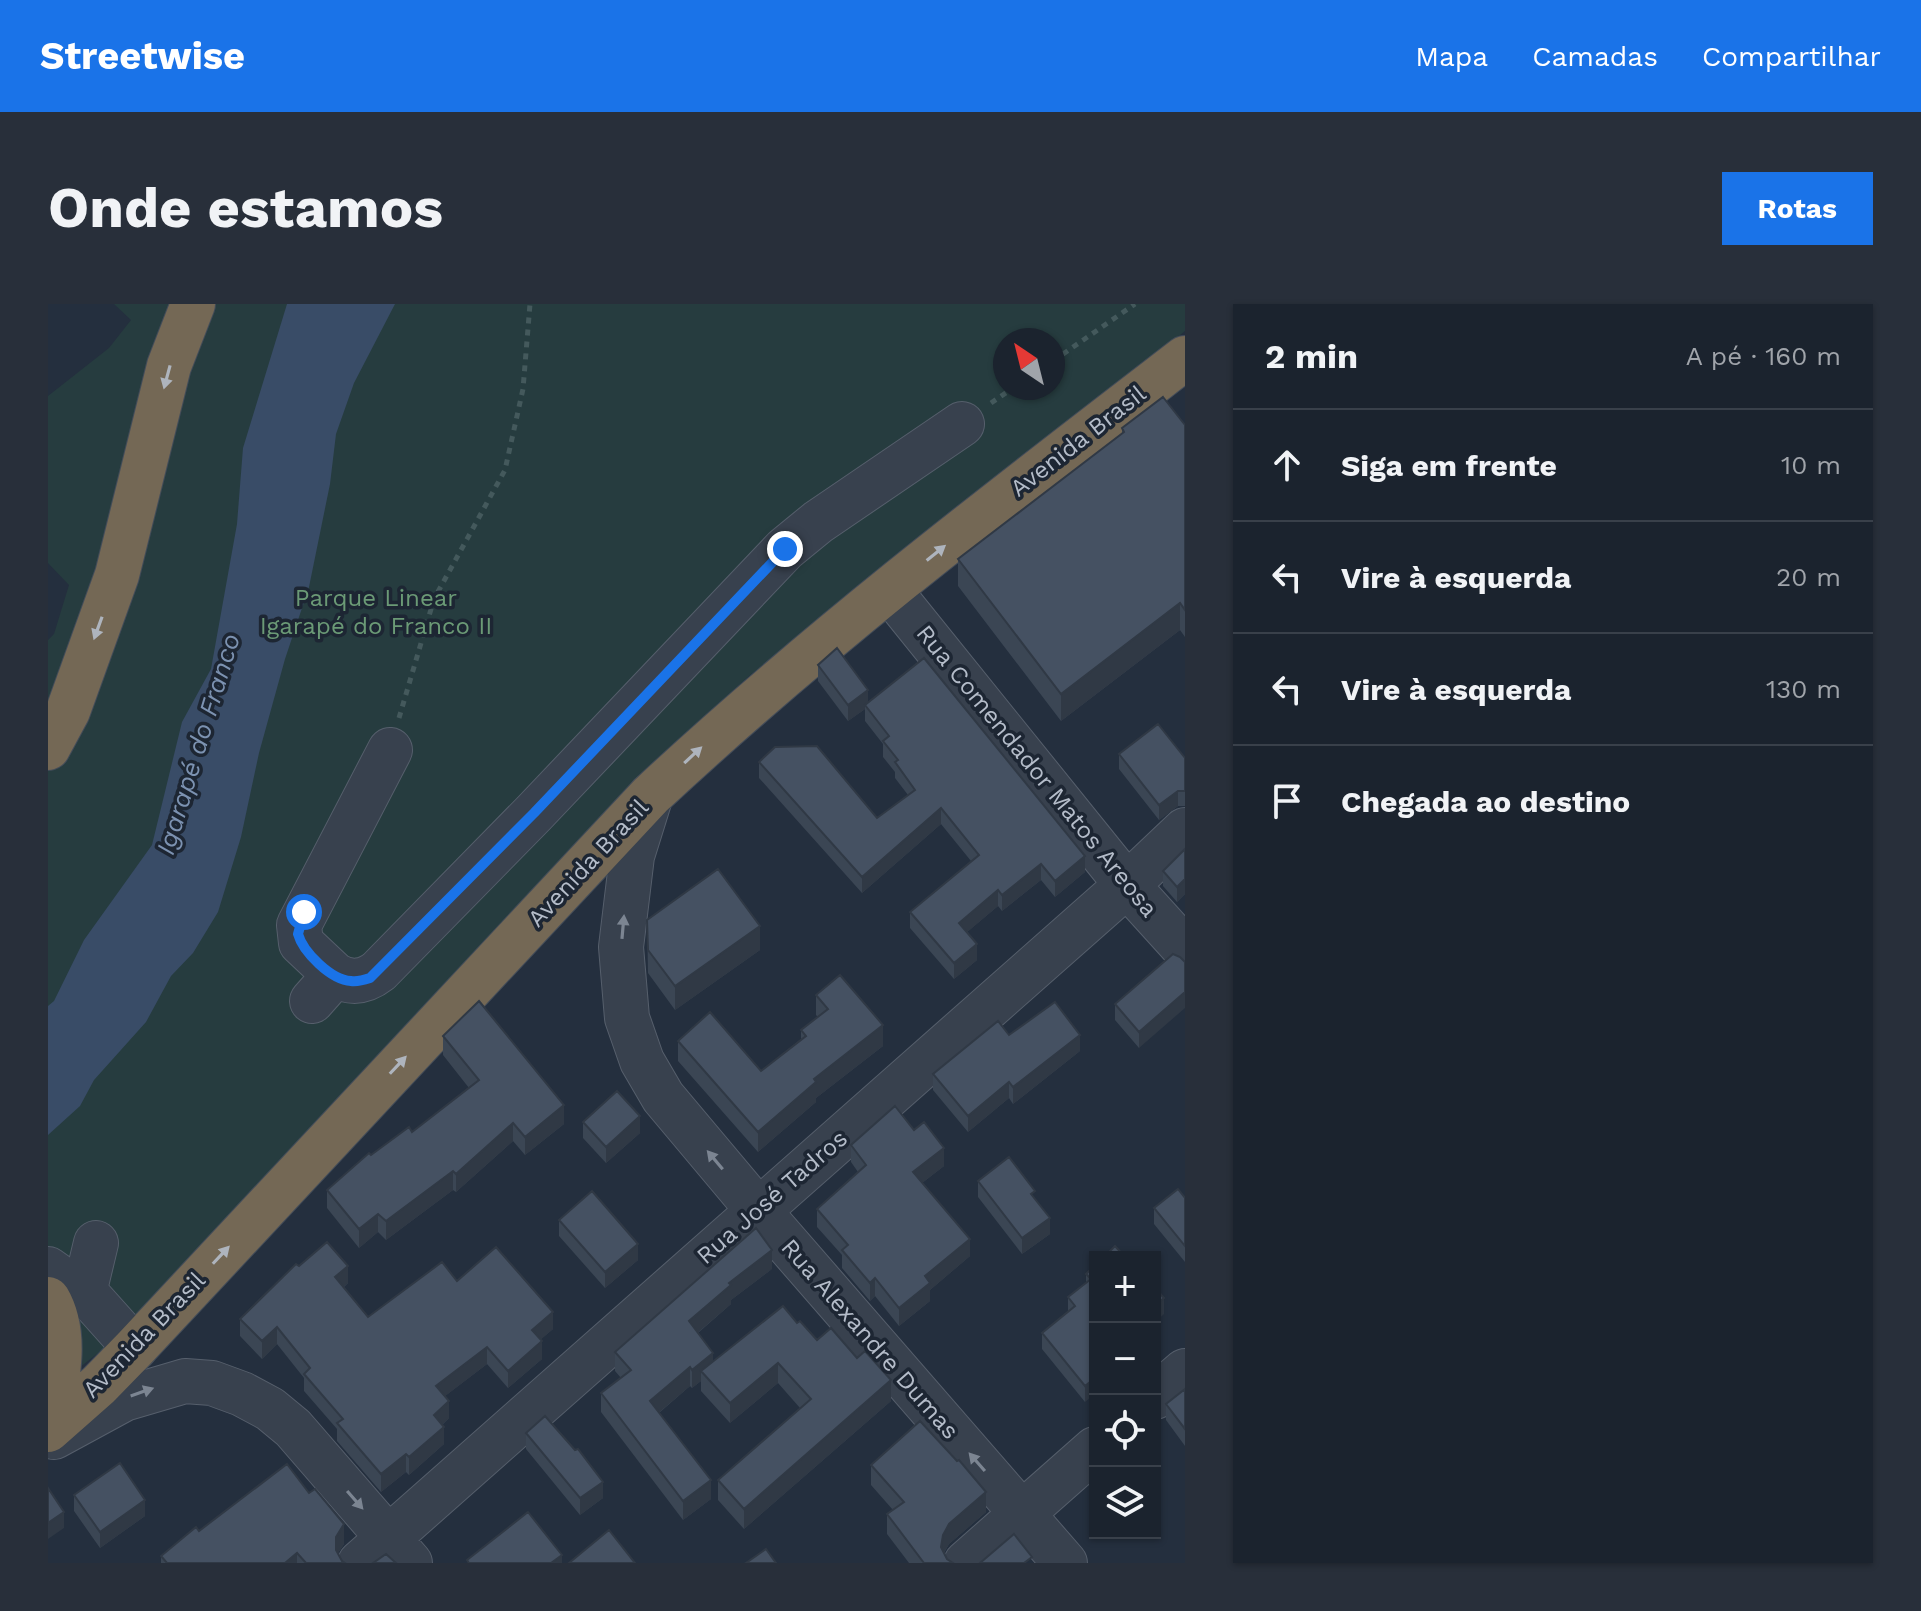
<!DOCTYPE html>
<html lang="pt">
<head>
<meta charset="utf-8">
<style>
  :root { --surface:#1b232e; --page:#282f3a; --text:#f1f3f6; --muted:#a0a4aa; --line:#39404a; --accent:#1a73e8 }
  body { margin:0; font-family:"Work Sans",sans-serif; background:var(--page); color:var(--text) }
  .controls { position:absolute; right:24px; bottom:24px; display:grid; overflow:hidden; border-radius:0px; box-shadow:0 2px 6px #0004 }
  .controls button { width:72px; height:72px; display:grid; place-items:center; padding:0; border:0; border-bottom:2px solid var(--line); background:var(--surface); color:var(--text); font:40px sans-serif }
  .compass { position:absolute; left:945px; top:24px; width:72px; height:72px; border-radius:50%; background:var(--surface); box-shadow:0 2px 6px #0004; rotate:325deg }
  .stop { position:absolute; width:24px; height:24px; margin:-18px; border:6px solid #1a73e8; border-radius:50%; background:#fff }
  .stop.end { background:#1a73e8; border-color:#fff; box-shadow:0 2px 8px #0008 }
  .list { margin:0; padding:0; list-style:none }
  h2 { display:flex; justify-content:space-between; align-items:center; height:104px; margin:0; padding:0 32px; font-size:34px }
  h2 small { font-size:26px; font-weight:400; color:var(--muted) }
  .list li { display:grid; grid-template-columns:52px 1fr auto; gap:24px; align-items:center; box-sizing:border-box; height:112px; padding:0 32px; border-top:2px solid var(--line) }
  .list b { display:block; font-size:30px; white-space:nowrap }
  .list em { font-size:26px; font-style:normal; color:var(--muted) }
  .icon { flex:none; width:44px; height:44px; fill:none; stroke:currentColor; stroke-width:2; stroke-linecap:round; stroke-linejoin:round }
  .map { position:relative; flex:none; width:1137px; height:1259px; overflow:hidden; border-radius:0px }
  header { display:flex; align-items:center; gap:48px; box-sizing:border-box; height:112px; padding:0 40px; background:var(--accent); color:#fff }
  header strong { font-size:38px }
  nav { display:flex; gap:44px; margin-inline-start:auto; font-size:28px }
  .intro { display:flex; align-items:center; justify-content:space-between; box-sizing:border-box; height:192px; padding:0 48px }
  h1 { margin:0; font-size:56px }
  .button { padding:20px 36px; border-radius:0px; background:var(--accent); color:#fff; font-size:28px; font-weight:700 }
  main { display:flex; gap:48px; padding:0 48px }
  aside { flex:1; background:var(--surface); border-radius:0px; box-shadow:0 2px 6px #0004 }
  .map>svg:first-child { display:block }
  .green { fill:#263c3f; fill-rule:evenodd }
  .water { fill:#394c67 }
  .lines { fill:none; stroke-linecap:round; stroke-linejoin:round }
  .minor-casing { stroke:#565f6c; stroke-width:46 }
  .highway-casing { stroke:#434c59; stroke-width:46 }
  .path { stroke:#44595c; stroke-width:5; stroke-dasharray:6 6; stroke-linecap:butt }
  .minor { stroke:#38414e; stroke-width:44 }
  .highway { stroke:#746855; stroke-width:44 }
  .wall { fill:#3b4654 }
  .shaded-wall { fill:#303945 }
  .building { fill:#455162; stroke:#303945; stroke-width:2 }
  .oneway { fill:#aeb4bd }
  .oneway2 { fill:#7c8592 }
  .route { stroke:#1a73e8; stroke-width:10 }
  .labels { text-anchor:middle; stroke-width:7; stroke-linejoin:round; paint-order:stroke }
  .street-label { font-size:24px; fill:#b4bcc9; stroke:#1d2633 }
  .park-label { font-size:24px; fill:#6b9a76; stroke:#1d2633 }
  .water-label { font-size:26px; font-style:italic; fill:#7c92b1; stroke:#1d2633 }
</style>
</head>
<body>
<header>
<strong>Streetwise</strong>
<nav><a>Mapa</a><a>Camadas</a><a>Compartilhar</a></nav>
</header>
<div class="intro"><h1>Onde estamos</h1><a class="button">Rotas</a></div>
<main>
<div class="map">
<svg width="1137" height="1259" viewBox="0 0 1137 1259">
  <rect width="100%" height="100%" fill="#242f3e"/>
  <!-- green -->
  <path class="green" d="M66,0H1137V27L889,227L701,372L588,478L81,1025L0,1088V336L6,330L21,281L0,259V92L61,44L83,16ZM957,36H1005V84H957Z"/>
  <!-- water -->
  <path class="water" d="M239,0H347L306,79L288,130L282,180L261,283L237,355L211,449L193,533L170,608L145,649L123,672L98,718L46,776L32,802L0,831V702L6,697L36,636L104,541L134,418L163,365L189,220L195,144Z"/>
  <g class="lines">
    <defs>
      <path id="minor" d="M842,287L1079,581L1137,645
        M603,491L584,552L573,643L579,714L594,757L615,793L709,905L1017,1259
        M287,671C303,680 317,678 331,667L486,509L737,245L770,218L914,120
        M264,697L287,671L253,639L251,621L342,446
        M0,965L44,996L87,1044
        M36,989L48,939
        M1107,1093L1137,1067
        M6,1133L76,1095L137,1077L164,1079L194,1090L222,1105L245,1124L362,1259
        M312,1259L1079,581L1137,526
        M918,1259L1047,1145"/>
      <path id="highway" d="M0,444L20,407L69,271L121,62L145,0
        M0,995C22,1032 7,1084 2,1124
        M0,1126L51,1081L87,1044L603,491C771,334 955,194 1137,54"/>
    </defs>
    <!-- minor casing -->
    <use href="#minor" class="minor-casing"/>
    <!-- highway casing -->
    <use href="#highway" class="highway-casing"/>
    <!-- path -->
    <path class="path" d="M1005,57L1087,0
      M943,99L965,84
      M351,414L386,295L457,166L475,85L482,0"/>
    <!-- minor -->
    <use href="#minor" class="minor"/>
    <!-- highway -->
    <use href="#highway" class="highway"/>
  </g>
  <!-- wall -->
  <path class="wall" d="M1137,121V333L1132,326L1013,417L910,282V255L1074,130V124Z
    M770,361L820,398L1037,568L1007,593L993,576L954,607L950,602L919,628L929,656L906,675L862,624V608L923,557L893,520L814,589L711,474V458L829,514L860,491L847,474V468L835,453V440L817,417V405L800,417L770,377Z
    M1071,450L1137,454V502H1130L1111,516L1071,465Z
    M1137,545V590L1129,598L1115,582V567Z
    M599,616L712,646L627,706L600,669Z
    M1137,658L1091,744L1067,716V700Z
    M768,691L835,742L768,794V798L710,848L630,757V737L713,767L753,735V726L770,713L768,711Z
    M395,732L516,820L477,851L465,837L408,888L405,886L338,936L330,928L311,944L279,904V886L323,851L364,828L421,784L395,751Z
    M1032,747L965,800L961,794L920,828L885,786V770Z
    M535,818L592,829L558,859L535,834Z
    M803,841L896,862L874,879L922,952L882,986V997L851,1022L827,992L822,997L794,964V951L769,923V905L810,868L803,858Z
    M930,877L987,895L1002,930L974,950L930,893Z
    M1137,894V958L1106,920V904Z
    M511,916L590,956L557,984L511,932Z
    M1047,961L1037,1098L994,1045V1029L1020,1007V993L1038,979V970Z
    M251,962L300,979L296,983L320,1013L409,977L505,1025L493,1035L494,1055L460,1084L439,1060L397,1092L401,1114L394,1121L396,1140L361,1171L358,1168L333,1188L289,1137V1125L256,1087V1074L229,1040L214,1055L192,1032V1015Z
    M724,965L683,996V1000L650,1029L665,1057L749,1019L843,1097L696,1225L670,1196V1176L752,1104L730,1079L682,1119L653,1087V1077L644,1084L642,1082L611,1109L663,1195L635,1216L553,1108V1089L573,1074L567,1067V1048Z
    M1137,1085V1142L1118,1116V1100Z
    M478,1129L555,1194L532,1211L478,1145Z
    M823,1161L938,1208L901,1240L896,1249L899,1255L905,1259H861L839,1230V1210L845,1206L823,1181Z
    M26,1191L97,1212L52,1244L26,1207Z
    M296,1240L290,1249L294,1257L297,1259H113V1252Z"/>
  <!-- shaded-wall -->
  <path class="shaded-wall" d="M1132,299V326L1013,417V390Z
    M820,386V402L817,401V405L800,417V401Z
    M1130,487V502L1111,516V501Z
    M893,504V520L814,589V573Z
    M1037,552V568L1007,593V577Z
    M993,560V576L954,607V591Z
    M1137,575V590L1129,598V583Z
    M950,586V602L911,635V619Z
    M712,622V646L627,706V682Z
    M929,640V656L906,675V659Z
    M1137,688V704L1091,744V728Z
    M835,721V742L768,794V798L710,848V828L766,775Z
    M1032,731V747L965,800V783Z
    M961,778V794L920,828V812Z
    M516,801V820L477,851V833Z
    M592,812V829L558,859V843Z
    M465,819V837L408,888V870Z
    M896,844V862L865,886V868Z
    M405,867V886L338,936V917Z
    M330,910V928L311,944V925Z
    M1002,914V930L974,950V934Z
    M922,935V952L882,986V997L851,1022V1004L877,972Z
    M590,940V956L557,984V968Z
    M724,946V965L683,996V1000L641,1036V1017L681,979Z
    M300,962V979L287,990V973Z
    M827,974V992L822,997V979Z
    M1116,994V1010L1107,1018V1002Z
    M505,1008V1025L484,1043V1026Z
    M229,1023V1040L214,1055V1037Z
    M494,1037V1055L460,1084V1067Z
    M439,1043V1060L388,1099V1082Z
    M665,1049V1068L653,1067V1077L644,1084V1066Z
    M730,1059V1079L682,1119V1099Z
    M642,1063V1082L602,1116V1097Z
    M1047,1074V1090L1037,1098V1082Z
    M843,1076V1097L696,1225V1205Z
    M401,1097V1114L386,1128V1111Z
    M396,1123V1140L361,1171V1153Z
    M358,1150V1168L333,1188V1170Z
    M663,1176V1195L635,1216V1197Z
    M555,1178V1194L532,1211V1194Z
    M938,1188V1208L901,1240L895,1250L893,1243L895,1231L901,1220Z
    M97,1196V1212L52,1244V1228Z
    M16,1208V1224L0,1235V1219Z
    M296,1220V1240L288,1252V1233Z
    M249,1249V1259H237Z
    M514,1251V1259H503Z"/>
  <!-- building -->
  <path class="building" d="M1115,93L1137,121V306L1132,299L1013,390L910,255L1076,128L1074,124Z
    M789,344L820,386L800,401L770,361Z
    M876,354L1037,552L1007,577L993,560L954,591L950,586L911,619L929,640L906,659L862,608L931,551L893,504L814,573L711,458L727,443L769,442L829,514L867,486L847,458L850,456L835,437L841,432L817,401Z
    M1110,420L1137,454V487H1130L1111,501L1071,450Z
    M1137,545V575L1129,583L1115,567Z
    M670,565L712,622L627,682L600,646L599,616Z
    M1125,650L1132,653L1137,658V688L1091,728L1067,700Z
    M792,671L835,721L766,775L768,778L710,828L630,737L662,708L713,767L758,732L753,726L780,705L768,691Z
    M431,697L516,801L477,833L465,819L408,870L405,867L338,917L330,910L311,925L279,886L321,849L323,851L361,823L364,828L431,776L395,732Z
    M1007,698L1032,731L965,783L961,778L920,812L885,770L950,717L961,731Z
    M569,787L592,812L558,843L535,818Z
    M847,802L866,826L876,818L896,844L865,868L922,935L877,972L882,979L851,1004L827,974L822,979L794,946L800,941L769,905L818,861L803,841Z
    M961,853L987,887L983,890L1002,914L974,934L930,877Z
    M1130,885L1137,894V942L1106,904Z
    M544,887L590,940L557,968L511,916Z
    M708,924L724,946L681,979L683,981L641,1017L665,1049L644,1066L642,1063L602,1097L663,1176L635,1197L553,1089L583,1066L567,1048Z
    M279,938L300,962L287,973L320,1013L394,958L409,977L448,943L505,1008L484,1026L494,1037L460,1067L439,1043L388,1082L401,1097L386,1111L396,1123L361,1153L358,1150L333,1170L289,1119L295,1115L256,1070L262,1064L229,1023L214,1037L192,1015L248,960L251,962Z
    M1067,942L1077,953H1056Z
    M1047,961V1074L1037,1082L994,1029L1027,1002L1020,993L1043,975L1038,970Z
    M1107,984L1116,994L1107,1002Z
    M735,1002L749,1019L752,1017L769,1036L783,1024L809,1054L817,1047L843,1076L696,1205L670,1176L763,1095L730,1059L682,1099L653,1067Z
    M1137,1085V1125L1118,1100Z
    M497,1112L527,1146L530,1145L555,1178L532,1194L478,1129Z
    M872,1117L909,1157L911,1156L938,1188L901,1220L895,1231L893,1243L899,1255L905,1259H876L839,1210L856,1198L823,1161Z
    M72,1159L97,1196L52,1228L26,1191Z
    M239,1160L261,1189L267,1185L296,1220L288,1233V1246L294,1257L297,1259H258L249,1249L237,1259H119L113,1252L148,1223L151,1227Z
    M0,1184L16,1208L0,1219Z
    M480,1208L514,1251L503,1259H421L419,1256Z
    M561,1226L587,1259H521Z
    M966,1230L984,1253L976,1259H932Z
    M718,1245L728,1259H698Z
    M338,1250L348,1259H325Z"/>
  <!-- one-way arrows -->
  <defs><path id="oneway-solid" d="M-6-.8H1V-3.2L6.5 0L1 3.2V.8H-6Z" transform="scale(2)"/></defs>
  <g class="oneway">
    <use href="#oneway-solid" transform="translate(119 73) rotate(105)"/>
    <use href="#oneway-solid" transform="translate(888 249) rotate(-39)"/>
    <use href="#oneway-solid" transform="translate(50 324) rotate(110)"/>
    <use href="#oneway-solid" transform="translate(645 451) rotate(-43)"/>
    <use href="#oneway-solid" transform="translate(350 761) rotate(-47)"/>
    <use href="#oneway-solid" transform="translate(173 951) rotate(-47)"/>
  </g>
  <g class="oneway2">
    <use href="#oneway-solid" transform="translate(575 623) rotate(-85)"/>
    <use href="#oneway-solid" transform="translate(667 856) rotate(-130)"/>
    <use href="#oneway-solid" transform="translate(94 1088) rotate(-19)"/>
    <use href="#oneway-solid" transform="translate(929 1158) rotate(-131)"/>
    <use href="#oneway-solid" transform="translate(307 1196) rotate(49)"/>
  </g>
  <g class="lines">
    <!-- route -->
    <path class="route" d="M256,608L250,630C255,648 283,676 303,677C309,678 316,676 322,674L486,509L737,245"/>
  </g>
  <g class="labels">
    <!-- street labels -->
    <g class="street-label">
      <text transform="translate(1030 137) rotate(-38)" y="8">Avenida Brasil</text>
      <text transform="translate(989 467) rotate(51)" y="8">Rua Comendador Matos Areosa</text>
      <text transform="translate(540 559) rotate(-47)" y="8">Avenida Brasil</text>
      <text transform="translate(724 893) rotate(-41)" y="8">Rua José Tadros</text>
      <text transform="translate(96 1031) rotate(-46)" y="8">Avenida Brasil</text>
      <text transform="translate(822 1035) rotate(49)" y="8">Rua Alexandre Dumas</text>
    </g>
    <!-- park labels -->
    <g class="park-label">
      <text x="328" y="302">Parque Linear<tspan x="328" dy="28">Igarapé do Franco II</tspan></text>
    </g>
    <!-- water labels -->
    <g class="water-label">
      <text transform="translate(150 440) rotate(-73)" y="9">Igarapé do Franco</text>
    </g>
  </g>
</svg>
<div class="controls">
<button>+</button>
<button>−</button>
<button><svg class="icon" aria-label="locate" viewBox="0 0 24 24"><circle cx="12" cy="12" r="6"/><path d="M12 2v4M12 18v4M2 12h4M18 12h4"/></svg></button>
<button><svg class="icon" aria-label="layers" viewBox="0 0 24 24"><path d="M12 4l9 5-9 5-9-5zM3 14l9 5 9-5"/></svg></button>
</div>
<svg class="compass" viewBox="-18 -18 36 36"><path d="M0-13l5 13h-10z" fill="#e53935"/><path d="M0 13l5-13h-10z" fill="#a0a4aa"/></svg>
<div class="stop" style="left:256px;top:608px"></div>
<div class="stop end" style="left:737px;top:245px"></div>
</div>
<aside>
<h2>2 min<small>A pé · 160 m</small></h2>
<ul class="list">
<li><svg class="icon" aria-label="ahead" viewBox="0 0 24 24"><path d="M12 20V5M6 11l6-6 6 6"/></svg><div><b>Siga em frente</b></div><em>10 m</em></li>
<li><svg class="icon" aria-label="left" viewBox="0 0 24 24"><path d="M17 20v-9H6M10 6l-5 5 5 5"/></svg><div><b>Vire à esquerda</b></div><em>20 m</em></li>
<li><svg class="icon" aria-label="left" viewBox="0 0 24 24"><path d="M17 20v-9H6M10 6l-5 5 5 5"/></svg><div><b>Vire à esquerda</b></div><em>130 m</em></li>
<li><svg class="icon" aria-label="arrive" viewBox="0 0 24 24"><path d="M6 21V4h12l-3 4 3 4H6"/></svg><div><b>Chegada ao destino</b></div></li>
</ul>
</aside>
</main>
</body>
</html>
